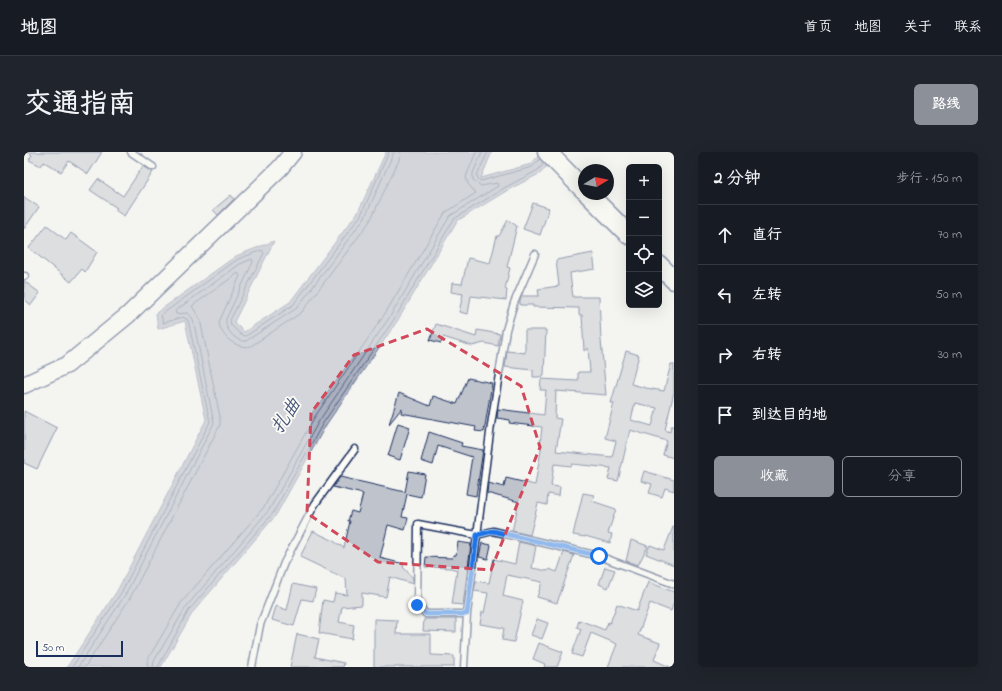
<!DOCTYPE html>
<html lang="zh">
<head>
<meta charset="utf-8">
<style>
  :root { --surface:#171b24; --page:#20242c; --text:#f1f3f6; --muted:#9ea1a6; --line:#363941; --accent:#8c9099 }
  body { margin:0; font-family:"Indie Flower","LXGW WenKai TC",sans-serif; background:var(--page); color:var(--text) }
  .controls { position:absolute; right:12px; top:12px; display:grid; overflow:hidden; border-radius:6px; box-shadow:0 4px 16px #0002 }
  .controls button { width:36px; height:36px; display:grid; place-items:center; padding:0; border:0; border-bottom:1px solid var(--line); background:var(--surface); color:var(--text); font:20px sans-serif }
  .compass { position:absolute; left:554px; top:12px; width:36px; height:36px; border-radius:50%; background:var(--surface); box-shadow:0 4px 16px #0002; rotate:80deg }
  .scale { position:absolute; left:12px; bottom:10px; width:87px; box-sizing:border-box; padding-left:4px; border:2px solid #1b2f5e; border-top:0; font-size:11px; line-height:14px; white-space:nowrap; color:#1b2f5e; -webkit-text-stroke:3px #fdfcf7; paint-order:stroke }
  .stop { position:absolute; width:12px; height:12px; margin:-9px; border:3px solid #1a73e8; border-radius:50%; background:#fff }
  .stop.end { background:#1a73e8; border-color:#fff; box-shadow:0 1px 4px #0008 }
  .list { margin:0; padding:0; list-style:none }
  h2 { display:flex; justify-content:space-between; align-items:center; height:52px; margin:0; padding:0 16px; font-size:17px }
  h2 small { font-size:13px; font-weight:400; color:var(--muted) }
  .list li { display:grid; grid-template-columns:26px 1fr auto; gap:12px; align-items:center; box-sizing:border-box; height:60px; padding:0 16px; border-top:1px solid var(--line) }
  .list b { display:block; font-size:15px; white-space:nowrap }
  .list em { font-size:13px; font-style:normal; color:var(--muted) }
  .actions { display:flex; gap:8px; padding:12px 16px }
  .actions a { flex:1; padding:9px 0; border:1px solid var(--accent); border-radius:6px; text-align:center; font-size:14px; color:var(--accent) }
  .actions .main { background:var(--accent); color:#fff }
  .icon { flex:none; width:22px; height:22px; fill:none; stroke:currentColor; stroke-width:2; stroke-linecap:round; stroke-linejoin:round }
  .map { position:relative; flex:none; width:650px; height:515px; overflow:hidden; border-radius:6px }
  header { display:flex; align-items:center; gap:24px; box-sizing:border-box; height:56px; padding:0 20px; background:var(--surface); border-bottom:1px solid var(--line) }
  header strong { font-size:19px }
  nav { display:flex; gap:22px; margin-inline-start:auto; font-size:14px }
  .intro { display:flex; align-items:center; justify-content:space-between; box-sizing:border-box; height:96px; padding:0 24px }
  h1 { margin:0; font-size:28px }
  .button { padding:10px 18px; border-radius:6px; background:var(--accent); color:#fff; font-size:14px; font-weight:700 }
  main { display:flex; gap:24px; padding:0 24px }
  aside { flex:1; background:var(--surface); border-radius:6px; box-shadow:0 4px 16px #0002 }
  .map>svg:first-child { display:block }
  .water { fill:#aab0bf; stroke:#717c98 }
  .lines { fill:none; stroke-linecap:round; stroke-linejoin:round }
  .shore { stroke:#546385; stroke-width:1 }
  .building { fill:#bfc3cc; stroke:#1b2f5e; fill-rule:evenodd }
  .service-casing { stroke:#1b2f5e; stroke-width:9 }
  .tertiary-casing { stroke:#1b2f5e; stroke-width:19 }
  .secondary-casing { stroke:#1b2f5e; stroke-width:21 }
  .service { stroke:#fdfcf7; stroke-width:6 }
  .tertiary { stroke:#fdfcf7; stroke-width:16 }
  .secondary { stroke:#fdfcf7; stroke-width:18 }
  .route { stroke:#1a73e8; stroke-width:5 }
  .marked { fill:none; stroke:#d1495b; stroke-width:3; stroke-dasharray:8 5; stroke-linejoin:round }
  .labels { text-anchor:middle; stroke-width:3.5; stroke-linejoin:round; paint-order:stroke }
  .water-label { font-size:19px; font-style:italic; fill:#46567b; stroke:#fdfcf7 }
</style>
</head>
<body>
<header>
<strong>地图</strong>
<nav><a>首页</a><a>地图</a><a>关于</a><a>联系</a></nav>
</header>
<div class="intro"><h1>交通指南</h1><a class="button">路线</a></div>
<main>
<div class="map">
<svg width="650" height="515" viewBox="0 0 650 515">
  <rect width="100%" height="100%" fill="#f4f4f1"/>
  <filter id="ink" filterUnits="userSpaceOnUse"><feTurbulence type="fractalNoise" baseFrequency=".025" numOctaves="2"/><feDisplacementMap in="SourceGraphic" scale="8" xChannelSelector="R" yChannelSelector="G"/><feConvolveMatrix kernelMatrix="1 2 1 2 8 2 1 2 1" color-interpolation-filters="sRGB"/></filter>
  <g filter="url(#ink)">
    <!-- water -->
    <path class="water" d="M362,0H468L457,26L507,12L518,0H535L517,21L484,38L433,69L374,168L302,273L252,363L169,460L137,515H43L93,439L182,268L161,169L134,177L132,161L212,104L250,89L210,170L220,180L266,150L334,60Z"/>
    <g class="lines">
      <!-- shore -->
      <path class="shore" d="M464,0L453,23L454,27L457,29L508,15L516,7
        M48,515L97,441L186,270L164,168L159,165L139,171L137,163L214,107L238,98L240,101L206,168L207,173L217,183L222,184L269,153L337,63L365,0
        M54,515L101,443L190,271L169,167L164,161L152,162L151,159L216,112L228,107L229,110L202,167C200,177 212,190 222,189L273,156L341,65L370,0
        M61,515L106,446L196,273V265L176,167L168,154L214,121L216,124L195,170C196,184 213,198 227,194L278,160L346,69L375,8L376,0
        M123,515L124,507L157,451L240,355L290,266L362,160L421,61L452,41L444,32L442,25L452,0
        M129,515L130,509L162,455L245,358L295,269L367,163L426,64L474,34L473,31L457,34L449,28V21L458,0
        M134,515L165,458L249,361L299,271L371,166L430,67L482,35L514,18L520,11"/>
    </g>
    <!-- building -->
    <path class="building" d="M3,0H78L64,22L45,9L37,20L20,10L17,14L5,8L8,3Z
      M119,14L129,20L100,64L91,58L93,56L66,38L74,27L99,44Z
      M207,43L210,47L194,63L189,58Z
      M0,45L15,55L0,77Z
      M509,51L525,56L516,83L499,77Z
      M484,68L493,74L483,115L486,116L481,137L483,138L482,148L447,144L444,162L435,160L439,142L427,140L428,131L438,132L444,106L466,111L473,84H475Z
      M23,73L42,88L47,81L73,100L61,120L58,117L47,130L5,96Z
      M569,101L571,117L546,121L547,130L549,145H575L577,188L582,243L532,239L531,266L537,267L532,299L588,305L592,289L581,286L590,251H587L602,199L615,203L607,232L622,236L640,239L647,212H650V240L641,278L646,280L647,274H650V306L639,303L643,289L606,278L594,329L584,327L587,316L548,312L547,314L530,312L527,334L536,335L535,344L524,342L523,353L514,351L506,383L488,379L495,350L463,341L464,331L480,335L482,326L511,333L518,292H516L518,275L485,271L486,268L473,266L474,257L520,263L522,238H516L517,227L554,229V220H566L564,196L560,199L558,163H555V156L509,155V153H496V149L498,144H515L514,137L535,134L532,108ZM611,251L633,256L628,274L607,268Z
      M0,129L16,141L7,153L0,147Z
      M412,172L452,185L453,178L476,182L474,194L460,191L448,194L419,185L417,191L406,188Z
      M501,178H522L520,223L515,225H509V218L481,215L483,199L501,201Z
      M444,226L468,231L460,280L451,279L452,275L377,261L378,256L365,272L375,241L406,254L409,244L433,252Z
      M0,259L33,276L13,317L0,311Z
      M374,271L386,275L376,308L364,304Z
      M405,280L438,291L437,294L459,298L452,344L442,342L448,305L414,294L409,313L397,309Z
      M385,319L401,322L397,345L383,342L378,365L384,366L381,378L364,373L356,406L380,412L379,415L389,426V432L366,425L362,445L338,441V453L318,455L315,470L330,473L328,487L295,481L299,448L309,450L311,441L323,443L322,427L276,405L289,379L308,388L320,396L326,369H324L327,359L334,361L339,342L309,335L316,325L381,340Z
      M620,319L650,328V339L641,336L638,345L625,341L628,332L617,329Z
      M559,341L570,343L568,349L592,357L584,381L588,382L586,391L561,384V385L549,383Z
      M649,375H650V413L622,402L626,393L640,398Z
      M607,388L624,394L614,413L602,409Z
      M434,390L447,392L439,453L428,452L433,418L427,416L401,415L402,405L428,406L429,403H432Z
      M495,390L512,394L508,416L524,419L525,417L533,420L540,400L550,403L533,451L513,445L518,430L483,423L479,444L499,449L490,490L478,488L480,476L456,472L458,460L460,461L464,441L450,439L452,429L465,431L470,407L491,412Z
      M458,391L467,393L464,407L455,405Z
      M581,415L591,418L584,436L575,432Z
      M624,430L650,440V450L647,459L626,451L614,483L636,491L630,508L646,515H584L593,492L567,481L558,505L548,502L557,477L553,475L555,468L581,478L584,470L586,471L593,452L613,459Z
      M269,432L292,437L289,449L278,447L270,474L248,468L252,454L263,458Z
      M350,467L373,468L372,482H407V503L430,504V515H350Z
      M400,467H432V480L399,479Z
      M513,467L524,471L518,487L507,483Z
      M273,482L295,487L291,505L320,511L319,515H266Z
      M515,491L539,500L533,515H520L521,512L509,507Z"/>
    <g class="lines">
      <defs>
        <path id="service" d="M107,0L129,15
          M0,124H1
          M443,462H402L393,453L394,372L453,383L469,379L575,404L650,432
          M228,515L236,473L260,411L291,352L331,297
          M440,515L443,462L467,273L482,178L490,151L511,102"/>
        <path id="tertiary" d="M0,233L43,213L104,163L256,16L269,0"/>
        <path id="secondary" d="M523,0L560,38
          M564,42L605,83
          M635,113L650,128"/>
      </defs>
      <!-- service casing -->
      <use href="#service" class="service-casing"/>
      <!-- tertiary casing -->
      <use href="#tertiary" class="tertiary-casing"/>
      <!-- secondary casing -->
      <use href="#secondary" class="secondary-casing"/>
      <!-- service -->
      <use href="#service" class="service"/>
      <!-- tertiary -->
      <use href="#tertiary" class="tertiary"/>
      <!-- secondary -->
      <use href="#secondary" class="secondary"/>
    </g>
  </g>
  <g class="lines" filter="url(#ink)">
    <!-- route -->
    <path class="route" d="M393,453L402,462H443L453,383L469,379L575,404"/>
  </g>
  <!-- marked area -->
  <path d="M0 0H650V515H0ZM403,177L497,234L516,295L467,418L354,410L283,361L287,261L330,203Z" fill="#f4f4f1" fill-opacity=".55" fill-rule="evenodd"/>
  <path class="marked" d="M403,177L497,234L516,295L467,418L354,410L283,361L287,261L330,203Z"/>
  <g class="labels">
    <!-- water labels -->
    <g class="water-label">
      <text transform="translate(261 263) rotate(-56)" y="7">扎曲</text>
    </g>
  </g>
</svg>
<div class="controls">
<button>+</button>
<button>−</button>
<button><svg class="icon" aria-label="locate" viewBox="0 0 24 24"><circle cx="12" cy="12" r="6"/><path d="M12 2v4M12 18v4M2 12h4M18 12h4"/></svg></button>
<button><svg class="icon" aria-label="layers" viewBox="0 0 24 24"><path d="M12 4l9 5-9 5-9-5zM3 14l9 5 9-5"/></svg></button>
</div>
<svg class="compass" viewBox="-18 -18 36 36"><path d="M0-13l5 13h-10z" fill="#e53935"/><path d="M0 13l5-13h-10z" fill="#9ea1a6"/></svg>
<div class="scale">50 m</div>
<div class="stop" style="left:575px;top:404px"></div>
<div class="stop end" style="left:393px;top:453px"></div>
</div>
<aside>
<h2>2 分钟<small>步行 · 150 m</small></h2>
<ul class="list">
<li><svg class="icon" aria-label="ahead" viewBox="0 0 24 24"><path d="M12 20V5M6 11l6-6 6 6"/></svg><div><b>直行</b></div><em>70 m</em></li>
<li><svg class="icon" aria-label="left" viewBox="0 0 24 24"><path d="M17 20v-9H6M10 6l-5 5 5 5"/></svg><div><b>左转</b></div><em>50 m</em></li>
<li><svg class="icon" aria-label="right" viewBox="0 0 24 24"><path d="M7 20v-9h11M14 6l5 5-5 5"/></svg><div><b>右转</b></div><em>30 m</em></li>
<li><svg class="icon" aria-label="arrive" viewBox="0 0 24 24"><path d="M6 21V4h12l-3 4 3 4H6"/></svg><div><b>到达目的地</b></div></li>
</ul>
<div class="actions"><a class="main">收藏</a><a>分享</a></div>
</aside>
</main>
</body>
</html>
